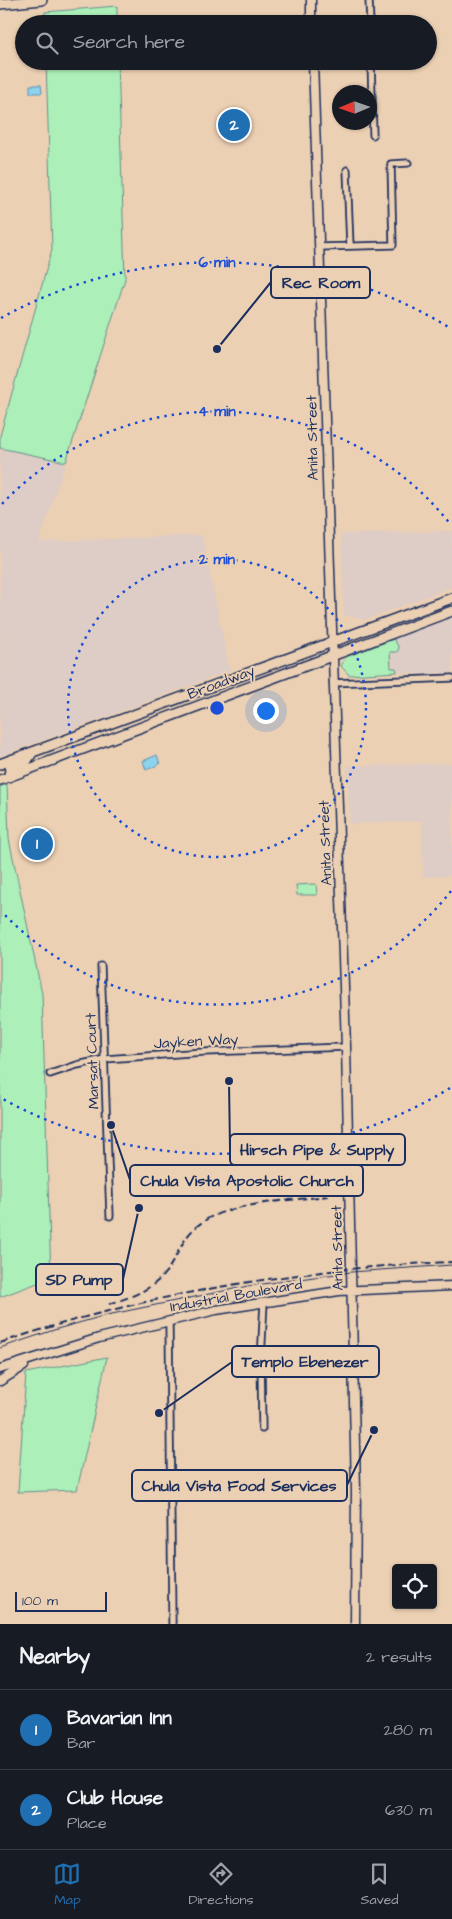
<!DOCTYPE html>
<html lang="en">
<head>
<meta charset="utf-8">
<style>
  :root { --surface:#171b24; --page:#242831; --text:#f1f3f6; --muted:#9ea1a6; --line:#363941; --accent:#1f6fb2 }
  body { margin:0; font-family:"Architects Daughter",sans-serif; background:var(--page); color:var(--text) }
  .controls { position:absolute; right:15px; bottom:15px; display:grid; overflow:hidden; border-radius:5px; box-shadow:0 1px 4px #0004 }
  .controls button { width:45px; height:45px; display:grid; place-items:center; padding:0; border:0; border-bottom:1px solid var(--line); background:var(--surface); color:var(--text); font:25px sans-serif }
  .compass { position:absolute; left:332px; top:85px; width:45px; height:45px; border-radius:50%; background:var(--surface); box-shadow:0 1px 4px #0004; rotate:268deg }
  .scale { position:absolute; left:15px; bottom:12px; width:92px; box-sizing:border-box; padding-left:5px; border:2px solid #1b2f5e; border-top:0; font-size:14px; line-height:18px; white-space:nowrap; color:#1b2f5e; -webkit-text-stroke:4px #ecd0b3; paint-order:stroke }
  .you { position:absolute; left:265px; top:710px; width:18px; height:18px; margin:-12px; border:4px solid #fff; border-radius:50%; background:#1a73e8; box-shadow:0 0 0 8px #1a73e833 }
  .badge { display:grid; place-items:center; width:32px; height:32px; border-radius:50%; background:var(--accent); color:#fff; font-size:16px; font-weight:700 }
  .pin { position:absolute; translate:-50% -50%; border:2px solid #fff; box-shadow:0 1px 5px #0006 }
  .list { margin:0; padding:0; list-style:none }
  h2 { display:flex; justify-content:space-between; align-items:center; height:65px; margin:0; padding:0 20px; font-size:21px }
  h2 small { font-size:16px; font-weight:400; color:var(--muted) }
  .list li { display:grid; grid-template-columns:32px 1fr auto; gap:15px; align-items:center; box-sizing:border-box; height:80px; padding:0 20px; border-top:1px solid var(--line) }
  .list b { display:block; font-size:19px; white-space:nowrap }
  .list p { margin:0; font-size:16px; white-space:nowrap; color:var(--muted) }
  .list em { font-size:16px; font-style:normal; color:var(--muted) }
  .icon { flex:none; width:28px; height:28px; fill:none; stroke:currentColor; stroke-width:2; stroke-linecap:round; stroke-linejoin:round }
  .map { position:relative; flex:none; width:452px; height:1624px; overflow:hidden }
  .search { position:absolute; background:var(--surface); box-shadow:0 1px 4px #0004; left:15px; right:15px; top:15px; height:55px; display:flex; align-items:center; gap:12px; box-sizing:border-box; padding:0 18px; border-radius:28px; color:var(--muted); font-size:19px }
  .sheet { height:225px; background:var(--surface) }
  nav { display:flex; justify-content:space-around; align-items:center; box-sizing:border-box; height:70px; border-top:1px solid var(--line); background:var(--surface); font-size:14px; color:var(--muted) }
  nav a { display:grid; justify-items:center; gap:2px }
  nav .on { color:var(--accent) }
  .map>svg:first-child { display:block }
  .built { fill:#deccc6 }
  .green { fill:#adefb8; stroke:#648f8b }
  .water { fill:#8dd3ee; stroke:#5f91b4 }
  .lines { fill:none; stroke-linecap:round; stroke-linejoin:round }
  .street-casing { stroke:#1b2f5e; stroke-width:9 }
  .secondary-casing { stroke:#1b2f5e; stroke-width:11 }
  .primary-casing { stroke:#1b2f5e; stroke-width:12 }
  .street { stroke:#ecd0b3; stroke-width:5.5 }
  .secondary { stroke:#ecd0b3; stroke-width:8 }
  .primary { stroke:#ecd0b3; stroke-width:9 }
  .tram { stroke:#1b2f5e; stroke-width:1 }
  .rail { stroke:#1b2f5e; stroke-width:2; stroke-dasharray:8 4; stroke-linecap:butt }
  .ring { fill:none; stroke:#1d4ed8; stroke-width:2.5; stroke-dasharray:2.5 5 }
  .labels { text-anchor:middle; stroke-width:4; stroke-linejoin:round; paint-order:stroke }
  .street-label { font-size:15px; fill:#1b2f5e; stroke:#ecd0b3 }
  .centre { fill:#1d4ed8; stroke:#ecd0b3; stroke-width:2.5 }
  .ring-label { font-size:15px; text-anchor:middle; font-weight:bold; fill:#1d4ed8; stroke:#ecd0b3; stroke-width:4; stroke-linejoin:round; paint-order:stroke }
  .leader { fill:none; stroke:#1b2f5e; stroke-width:2 }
  .callout-dot { fill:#1b2f5e; stroke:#ecd0b3; stroke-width:2 }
  .callout { fill:#ecd0b3; stroke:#1b2f5e; stroke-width:2 }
  .callout-label { font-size:16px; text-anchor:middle; font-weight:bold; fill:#1b2f5e }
</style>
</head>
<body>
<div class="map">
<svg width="452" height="1624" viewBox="0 0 452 1624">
  <rect width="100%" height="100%" fill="#ecd0b3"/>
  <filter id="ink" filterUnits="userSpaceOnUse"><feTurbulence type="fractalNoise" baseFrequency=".02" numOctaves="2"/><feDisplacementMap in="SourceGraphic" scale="10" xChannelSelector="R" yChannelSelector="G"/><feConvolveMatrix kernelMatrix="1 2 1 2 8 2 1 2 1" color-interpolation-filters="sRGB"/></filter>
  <g filter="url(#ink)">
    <!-- built -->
    <path class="built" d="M0,448L66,462L39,542L202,535L230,671L0,756Z
      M452,531V587L365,620L344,615L341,534Z
      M452,617V673L420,674L397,672L396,668L391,669L390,651L397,652L399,648L394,639Z
      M452,763V876L423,877L422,821L350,824L347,766Z"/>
    <!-- green -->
    <path class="green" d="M117,6V24H45V12Z
      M46,61H118L125,279L66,462L0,448V436L52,249Z
      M394,639L399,648L397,652H390L391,668H396L397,672L349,675L341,666L346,657Z
      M7,784L9,839L42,994L51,1278L0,1297V787Z
      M316,884L317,895H297L296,885Z
      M107,1357L77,1490L18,1492L26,1373Z"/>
    <!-- water -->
    <path class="water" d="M30,85H41L42,93H30Z
      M157,755L160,764L146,770L143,761Z"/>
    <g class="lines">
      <defs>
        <path id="street" d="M369,0L370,24
          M371,61L373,135
          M347,170L350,246
          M320,247L393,245L391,164L408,163
          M333,683L452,678
          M101,966L110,1216
          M50,1074L77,1065L105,1059L204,1052L346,1047
          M169,1321L172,1624
          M262,1429L261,1360L264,1302"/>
        <path id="secondary" d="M311,0V24
          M313,61L346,1047L356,1490L355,1624
          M0,1369L99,1338L216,1310L339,1291L452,1286
          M0,1381L24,1366"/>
        <path id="primary" d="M0,4L42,0
          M0,764L452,598
          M9,777L10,768L26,762L32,753
          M0,780L452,611"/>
      </defs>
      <!-- street casing -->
      <use href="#street" class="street-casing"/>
      <!-- secondary casing -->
      <use href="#secondary" class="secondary-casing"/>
      <!-- primary casing -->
      <use href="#primary" class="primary-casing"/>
      <!-- street -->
      <use href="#street" class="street"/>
      <!-- secondary -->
      <use href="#secondary" class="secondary"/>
      <!-- primary -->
      <use href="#primary" class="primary"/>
      <!-- tram -->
      <path class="tram" d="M0,1348L57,1329L107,1315L248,1286L351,1272L452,1265"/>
      <!-- rail -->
      <path class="rail" d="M109,1304C129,1298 152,1290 165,1273C181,1253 180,1237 204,1221C230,1203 295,1200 328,1196
        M0,1343C144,1294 300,1268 452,1262"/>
    </g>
  </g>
  <!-- distance rings -->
  <g class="ring">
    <circle cx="217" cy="708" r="149"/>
    <path d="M451 891A297 297 0 0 1 2 912M2 504A297 297 0 0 1 451 525"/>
    <path d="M450 1088A446 446 0 0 1 1 1098M1 318A446 446 0 0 1 450 328"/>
  </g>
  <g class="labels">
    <!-- street labels -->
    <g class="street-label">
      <text transform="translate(312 438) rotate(-91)" y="5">Anita Street</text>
      <text transform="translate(221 682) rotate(-21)" y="5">Broadway</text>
      <text transform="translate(325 843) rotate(-92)" y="5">Anita Street</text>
      <text transform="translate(196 1041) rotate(-3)" y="5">Jayken Way</text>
      <text transform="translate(92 1061) rotate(-92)" y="5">Marsat Court</text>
      <text transform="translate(337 1248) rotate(-91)" y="5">Anita Street</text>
      <text transform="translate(236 1295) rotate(-10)" y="5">Industrial Boulevard</text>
    </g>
  </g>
  <circle cx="217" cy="708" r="8" class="centre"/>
  <g class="ring-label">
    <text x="217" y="267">6 min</text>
    <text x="217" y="416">4 min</text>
    <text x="217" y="564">2 min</text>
  </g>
  <!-- callouts -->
  <path class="leader" d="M217 349L271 282M229 1081L230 1149M111 1125L130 1180M139 1208L123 1279M159 1413L232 1362M374 1430L347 1485"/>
  <g class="callout-dot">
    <circle cx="217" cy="349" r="5"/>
    <circle cx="229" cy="1081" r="5"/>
    <circle cx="111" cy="1125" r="5"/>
    <circle cx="139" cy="1208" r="5"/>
    <circle cx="159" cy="1413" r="5"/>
    <circle cx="374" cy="1430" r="5"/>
  </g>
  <g class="callout">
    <rect x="271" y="267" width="99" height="31" rx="5"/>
    <rect x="230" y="1134" width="175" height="31" rx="5"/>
    <rect x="130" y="1165" width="233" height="31" rx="5"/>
    <rect x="36" y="1264" width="87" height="31" rx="5"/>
    <rect x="232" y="1346" width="147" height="31" rx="5"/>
    <rect x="132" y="1470" width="215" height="31" rx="5"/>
  </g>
  <g class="callout-label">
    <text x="321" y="288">Rec Room</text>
    <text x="317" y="1155">Hirsch Pipe &amp; Supply</text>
    <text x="247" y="1186">Chula Vista Apostolic Church</text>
    <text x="79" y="1285">SD Pump</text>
    <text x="305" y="1367">Templo Ebenezer</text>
    <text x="239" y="1491">Chula Vista Food Services</text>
  </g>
</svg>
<div class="controls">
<button><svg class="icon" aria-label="locate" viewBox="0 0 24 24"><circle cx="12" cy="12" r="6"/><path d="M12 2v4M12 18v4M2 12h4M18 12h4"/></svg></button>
</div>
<svg class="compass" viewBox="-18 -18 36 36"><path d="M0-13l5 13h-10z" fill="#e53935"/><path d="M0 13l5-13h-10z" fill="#9ea1a6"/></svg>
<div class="scale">100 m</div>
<div class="you"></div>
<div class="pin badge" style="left:37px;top:844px">1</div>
<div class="pin badge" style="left:234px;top:125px">2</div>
<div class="search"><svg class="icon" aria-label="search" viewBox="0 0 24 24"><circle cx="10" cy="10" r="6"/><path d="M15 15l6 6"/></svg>Search here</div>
</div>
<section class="sheet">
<h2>Nearby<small>2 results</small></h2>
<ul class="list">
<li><span class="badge">1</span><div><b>Bavarian Inn</b><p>Bar</p></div><em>280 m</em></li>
<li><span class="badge">2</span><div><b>Club House</b><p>Place</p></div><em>630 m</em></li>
</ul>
</section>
<nav>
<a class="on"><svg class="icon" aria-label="map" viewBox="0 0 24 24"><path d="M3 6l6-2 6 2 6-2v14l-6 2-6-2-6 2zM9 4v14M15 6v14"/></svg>Map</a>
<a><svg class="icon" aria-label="directions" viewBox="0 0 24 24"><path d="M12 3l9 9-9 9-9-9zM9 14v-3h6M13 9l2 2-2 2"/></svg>Directions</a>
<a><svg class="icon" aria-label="saved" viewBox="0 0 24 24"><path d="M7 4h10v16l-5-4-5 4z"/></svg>Saved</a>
</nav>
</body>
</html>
